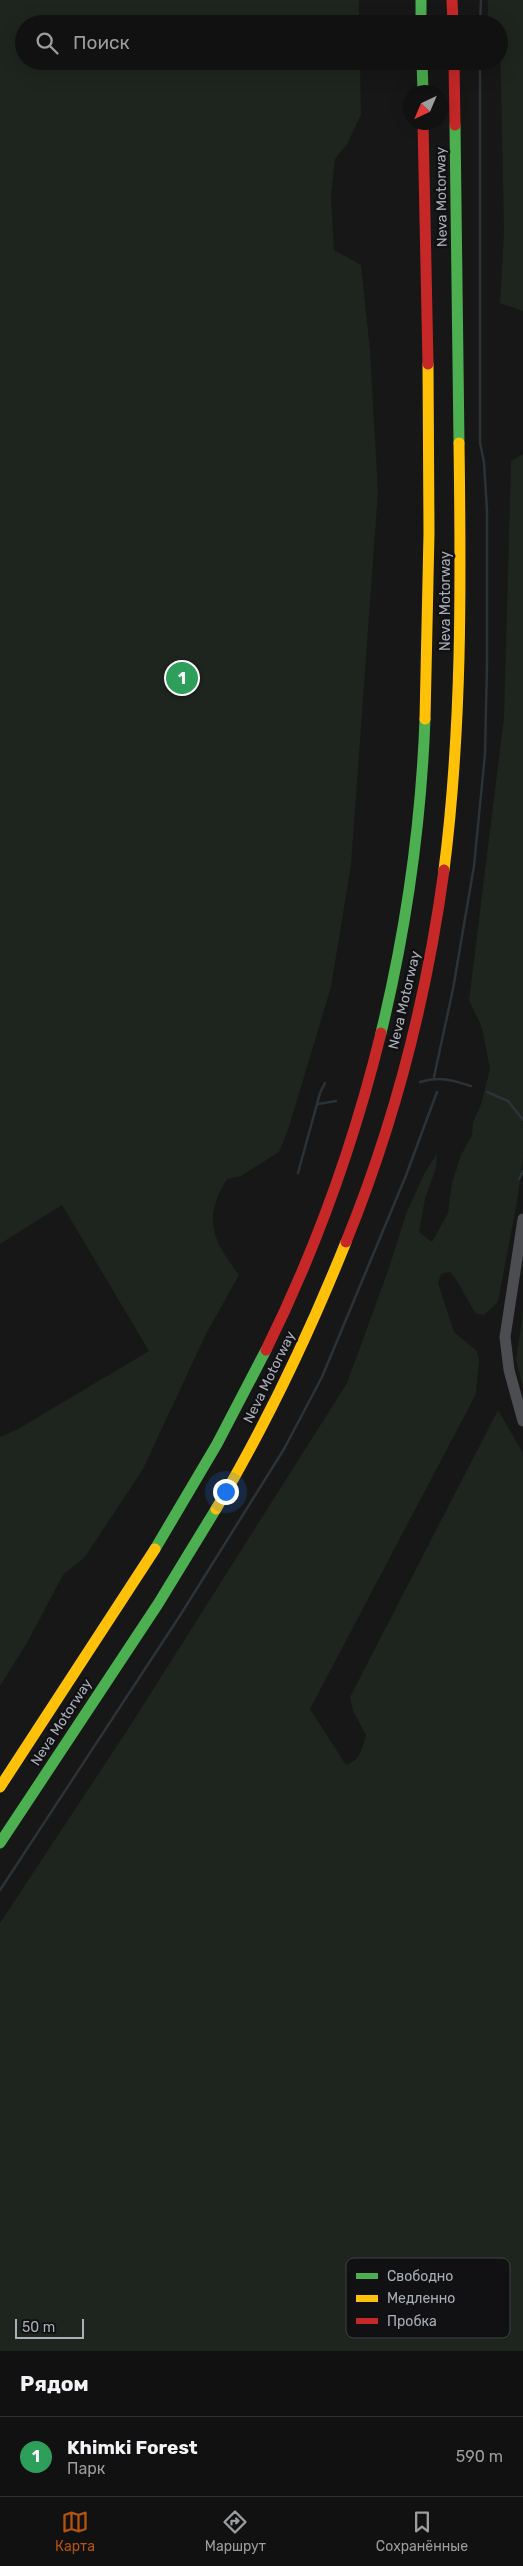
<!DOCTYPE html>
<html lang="ru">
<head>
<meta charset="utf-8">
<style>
  :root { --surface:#111; --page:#1a1a1a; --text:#f1f3f6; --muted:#9c9d9f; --line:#303131; --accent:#b45309 }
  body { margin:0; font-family:Rubik,sans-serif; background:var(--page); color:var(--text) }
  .compass { position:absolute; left:403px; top:85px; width:45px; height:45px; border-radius:50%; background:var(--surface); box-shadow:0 5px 20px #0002; rotate:224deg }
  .scale { position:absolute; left:15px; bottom:12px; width:69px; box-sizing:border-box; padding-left:5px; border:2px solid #a9aeb8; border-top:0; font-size:14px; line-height:18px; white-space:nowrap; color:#a9aeb8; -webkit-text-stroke:4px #111113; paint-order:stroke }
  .you { position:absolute; left:225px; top:1491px; width:18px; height:18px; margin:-12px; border:4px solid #fff; border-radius:50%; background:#1a73e8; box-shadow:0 0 0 8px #1a73e833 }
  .badge { display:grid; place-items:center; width:32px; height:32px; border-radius:50%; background:var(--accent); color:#fff; font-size:16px; font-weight:700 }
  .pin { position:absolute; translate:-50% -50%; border:2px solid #fff; box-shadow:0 1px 5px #0006 }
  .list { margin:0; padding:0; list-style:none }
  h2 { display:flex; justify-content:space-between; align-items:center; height:65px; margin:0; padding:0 20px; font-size:21px }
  h2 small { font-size:16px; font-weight:400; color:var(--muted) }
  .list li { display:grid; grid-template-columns:32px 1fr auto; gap:15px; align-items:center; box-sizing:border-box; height:80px; padding:0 20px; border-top:1px solid var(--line) }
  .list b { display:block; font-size:19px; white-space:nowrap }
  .list p { margin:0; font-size:16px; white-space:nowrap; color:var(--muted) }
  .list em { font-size:16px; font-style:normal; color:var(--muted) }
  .icon { flex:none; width:28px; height:28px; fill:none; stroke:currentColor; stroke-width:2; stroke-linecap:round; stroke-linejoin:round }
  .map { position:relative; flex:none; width:523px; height:2351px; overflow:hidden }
  .search { position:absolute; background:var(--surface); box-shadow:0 5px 20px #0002; left:15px; right:15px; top:15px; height:55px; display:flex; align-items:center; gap:12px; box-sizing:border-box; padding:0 18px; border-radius:28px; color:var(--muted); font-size:19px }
  .sheet { height:145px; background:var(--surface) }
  nav { display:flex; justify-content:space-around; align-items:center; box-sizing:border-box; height:70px; border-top:1px solid var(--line); background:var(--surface); font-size:14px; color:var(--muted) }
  nav a { display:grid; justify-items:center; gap:2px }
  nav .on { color:var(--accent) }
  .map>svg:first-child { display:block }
  .green { fill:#1e241e }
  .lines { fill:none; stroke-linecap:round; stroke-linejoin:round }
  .stream { stroke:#2b3339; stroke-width:2.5 }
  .street { stroke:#4c4d50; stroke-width:11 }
  .fast { stroke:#4caf50; stroke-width:11 }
  .slow { stroke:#ffc107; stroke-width:11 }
  .jam { stroke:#c62828; stroke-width:11 }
  .labels { text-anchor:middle; stroke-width:5; stroke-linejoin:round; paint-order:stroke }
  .street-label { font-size:14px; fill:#a9aeb8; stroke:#111113 }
  .key { fill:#111113; stroke:#3f4045; stroke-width:1 }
  .key-label { font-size:14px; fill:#a9aeb8 }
</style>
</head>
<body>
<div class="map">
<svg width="523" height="2351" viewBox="0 0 523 2351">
  <rect width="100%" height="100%" fill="#171717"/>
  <!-- green -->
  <path class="green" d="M0,0H359V24H24V61H360L361,115L347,144L335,159L331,197L334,250L361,265L370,350L378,492L351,865L331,987L288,1130L279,1152L241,1176L227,1179C202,1220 213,1240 239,1275L206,1334L143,1469L85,1557L63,1575L27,1643L0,1686V1437L18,1429L149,1351L62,1205L0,1244Z
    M488,0H523V311L500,303L504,232L500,35L499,24H488Z
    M523,454V1157L517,1202L498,1302L484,1315L475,1313L456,1279L450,1272L441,1274L438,1283L454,1332L477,1351L479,1360L476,1394L310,1709L346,1765C360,1760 362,1749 366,1735L353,1711L350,1697L498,1410L523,1453V2351H0V1923L130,1726L347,1383L389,1268L406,1214L424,1174L437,1153L436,1168L425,1199L419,1232L432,1242L448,1213L452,1183L461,1155L472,1135L473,1122L481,1104L490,1069L482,1028L469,1000L504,718L511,461Z
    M523,1313V1388L516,1360Z"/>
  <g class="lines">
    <!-- stream -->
    <path class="stream" d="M480,24L481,0
      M434,1077L453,989L474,866L485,754L487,664V511L484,462L480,443V61
      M420,1082C440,1076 452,1080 471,1086
      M487,1092L508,1101L523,1120
      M318,1104L336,1101
      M298,1173L320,1093L325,1083
      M519,1179L523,1171
      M0,1890L181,1614L284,1449L322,1377L405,1178L437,1092"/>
    <!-- street -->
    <path class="street" d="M523,1219L505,1337L509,1370L523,1421"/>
    <!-- fast -->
    <path class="fast" d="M421,0V24
      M422,61L423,92
      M455,125L459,443
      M381,1033C406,930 421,826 425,719
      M155,1549L217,1444L266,1350
      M0,1843L158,1604L216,1509"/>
    <!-- slow -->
    <path class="slow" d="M425,719L429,533L428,364
      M444,870C462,729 461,586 459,443
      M216,1509C267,1423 309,1334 346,1242
      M0,1787L155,1549"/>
    <!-- jam -->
    <path class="jam" d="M452,0L453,24
      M454,61L455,125
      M423,122L428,364
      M346,1242C394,1124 427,996 444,870
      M266,1350C316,1249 354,1143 381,1033"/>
  </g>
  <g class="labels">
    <!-- street labels -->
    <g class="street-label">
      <text transform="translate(441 197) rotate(-91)" y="5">Neva Motorway</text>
      <text transform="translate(445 601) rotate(-90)" y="5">Neva Motorway</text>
      <text transform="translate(404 1000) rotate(-77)" y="5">Neva Motorway</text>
      <text transform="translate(269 1377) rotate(-64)" y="5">Neva Motorway</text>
      <text transform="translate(61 1722) rotate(-57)" y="5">Neva Motorway</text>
    </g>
  </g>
  <!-- legend -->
  <rect x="346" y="2258" width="164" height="80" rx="8" class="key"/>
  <rect x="356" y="2273" width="22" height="6" fill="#4caf50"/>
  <rect x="356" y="2295" width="22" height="7" fill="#ffc107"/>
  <rect x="356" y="2318" width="22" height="6" fill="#c62828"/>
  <g class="key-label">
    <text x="387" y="2281">Свободно</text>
    <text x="387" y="2303">Медленно</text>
    <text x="387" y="2326">Пробка</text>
  </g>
</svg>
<svg class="compass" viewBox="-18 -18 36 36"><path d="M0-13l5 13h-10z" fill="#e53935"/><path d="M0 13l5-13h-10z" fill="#9c9d9f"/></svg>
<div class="scale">50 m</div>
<div class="you"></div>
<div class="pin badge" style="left:182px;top:678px;background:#2e9e5b">1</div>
<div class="search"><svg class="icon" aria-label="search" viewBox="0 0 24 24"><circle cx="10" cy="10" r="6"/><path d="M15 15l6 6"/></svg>Поиск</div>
</div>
<section class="sheet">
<h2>Рядом<small></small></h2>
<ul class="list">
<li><span class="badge" style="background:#2e9e5b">1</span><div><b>Khimki Forest</b><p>Парк</p></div><em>590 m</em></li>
</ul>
</section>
<nav>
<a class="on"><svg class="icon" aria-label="map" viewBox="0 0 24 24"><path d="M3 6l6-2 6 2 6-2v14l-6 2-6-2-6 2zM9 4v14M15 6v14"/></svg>Карта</a>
<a><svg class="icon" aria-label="directions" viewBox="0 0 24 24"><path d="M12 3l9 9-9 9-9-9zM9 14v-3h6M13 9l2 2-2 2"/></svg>Маршрут</a>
<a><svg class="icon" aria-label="saved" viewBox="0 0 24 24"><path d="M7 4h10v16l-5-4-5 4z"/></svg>Сохранённые</a>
</nav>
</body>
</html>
